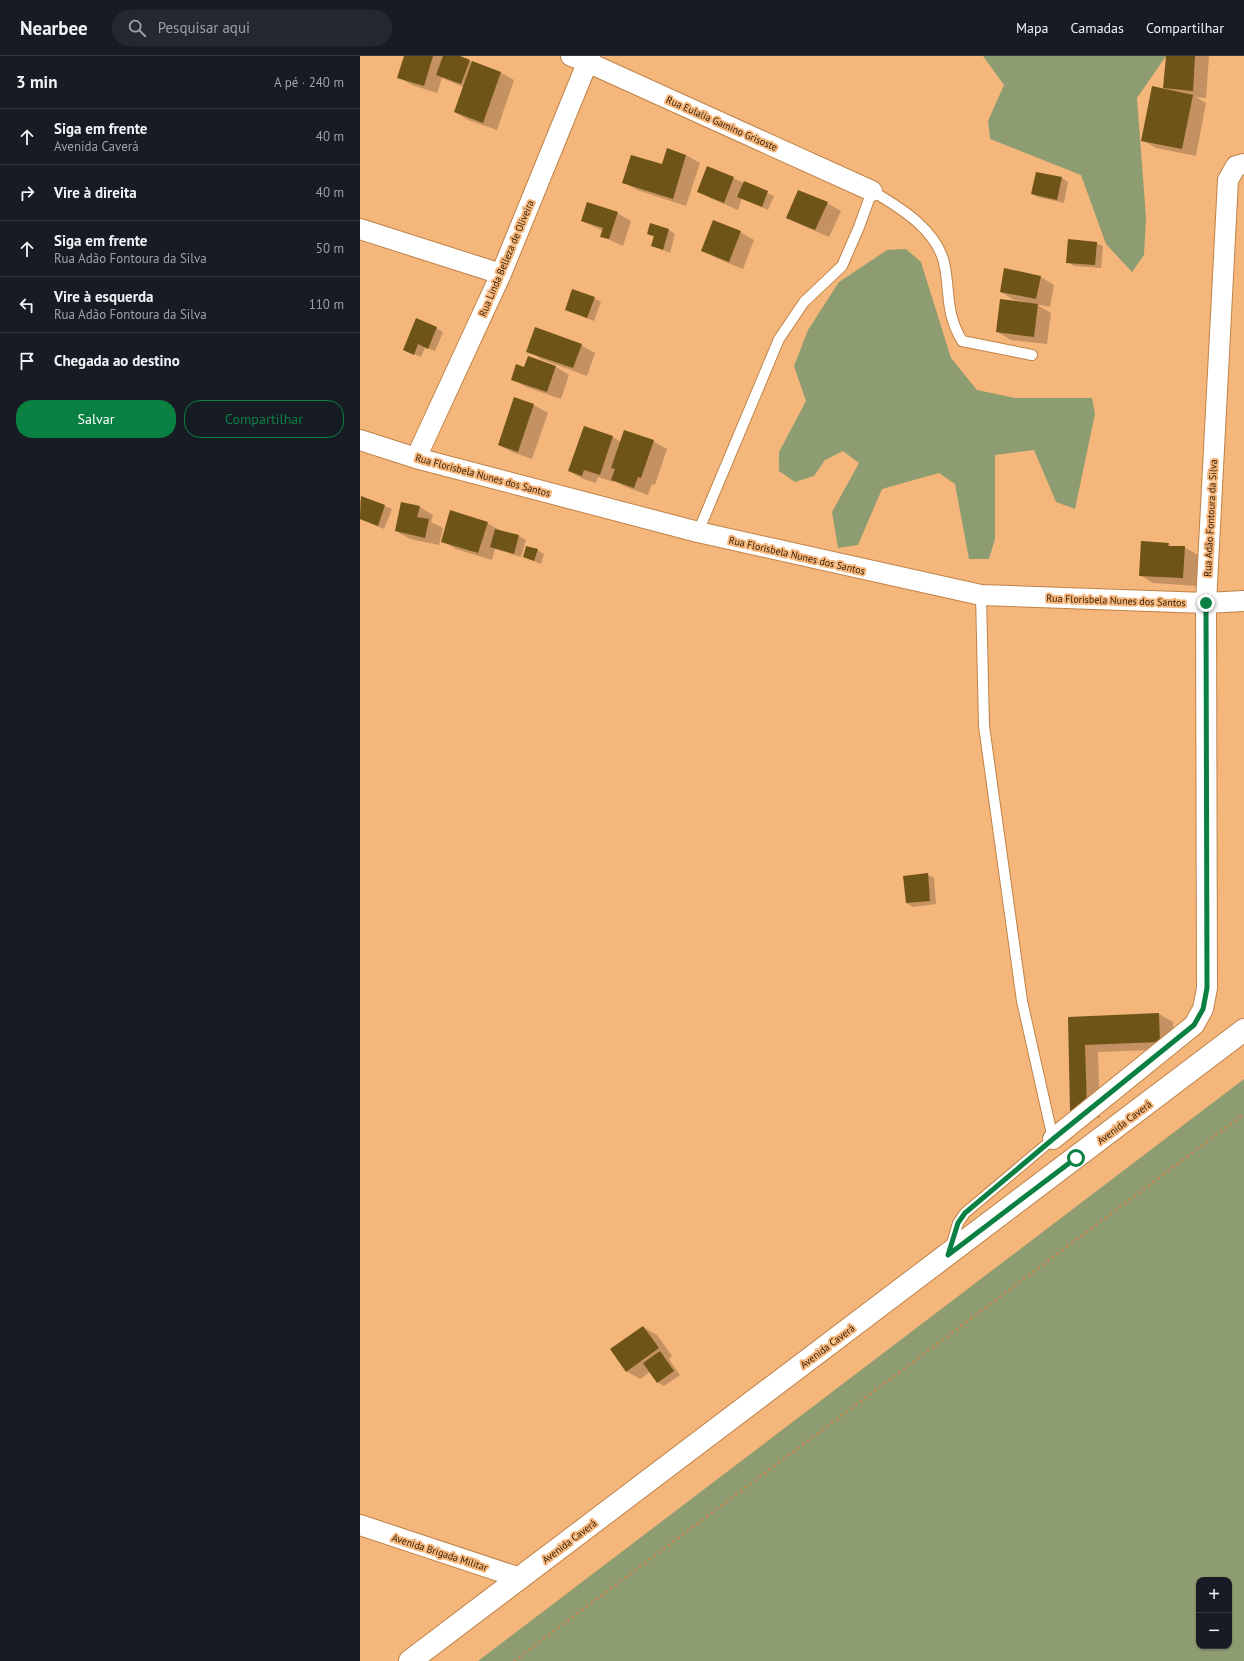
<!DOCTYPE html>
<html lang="pt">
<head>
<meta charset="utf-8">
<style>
  :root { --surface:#171b24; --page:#242831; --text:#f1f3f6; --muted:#9ea1a6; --line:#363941; --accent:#0b8043 }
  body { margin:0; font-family:"PT Sans",sans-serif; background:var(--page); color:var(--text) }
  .controls { position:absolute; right:12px; bottom:12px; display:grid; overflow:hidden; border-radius:8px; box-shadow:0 1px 3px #0004 }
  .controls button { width:36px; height:36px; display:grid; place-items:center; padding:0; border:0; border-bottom:1px solid var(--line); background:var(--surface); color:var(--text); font:20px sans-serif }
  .stop { position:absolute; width:12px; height:12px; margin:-9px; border:3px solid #0b8043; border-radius:50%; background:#fff }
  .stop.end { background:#0b8043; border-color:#fff; box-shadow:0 1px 4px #0008 }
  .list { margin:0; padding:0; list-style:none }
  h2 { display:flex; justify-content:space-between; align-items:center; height:52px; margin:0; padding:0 16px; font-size:17px }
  h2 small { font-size:13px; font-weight:400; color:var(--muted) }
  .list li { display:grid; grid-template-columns:26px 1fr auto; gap:12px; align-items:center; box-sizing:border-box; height:56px; padding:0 16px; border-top:1px solid var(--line) }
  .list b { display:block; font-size:15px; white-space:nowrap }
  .list p { margin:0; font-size:13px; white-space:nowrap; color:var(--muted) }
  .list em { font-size:13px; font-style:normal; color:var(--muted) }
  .actions { display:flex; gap:8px; padding:12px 16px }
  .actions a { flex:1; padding:9px 0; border:1px solid var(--accent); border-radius:16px; text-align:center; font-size:14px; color:var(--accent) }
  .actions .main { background:var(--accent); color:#fff }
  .icon { flex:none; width:22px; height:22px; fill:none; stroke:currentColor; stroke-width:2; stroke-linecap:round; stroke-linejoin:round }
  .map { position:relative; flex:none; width:884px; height:1605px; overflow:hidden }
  header { display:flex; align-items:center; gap:24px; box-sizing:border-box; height:56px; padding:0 20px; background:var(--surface); border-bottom:1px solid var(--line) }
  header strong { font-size:19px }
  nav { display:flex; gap:22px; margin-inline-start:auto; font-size:14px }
  .search { width:280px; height:36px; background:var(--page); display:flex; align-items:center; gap:10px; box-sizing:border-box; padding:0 14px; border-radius:22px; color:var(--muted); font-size:15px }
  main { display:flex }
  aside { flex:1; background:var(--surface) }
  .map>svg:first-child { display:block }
  .green { fill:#8e9d71; fill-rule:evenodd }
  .shadow { fill:#0003 }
  .building { fill:#6f5417 }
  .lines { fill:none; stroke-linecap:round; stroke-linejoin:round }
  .lane-casing { stroke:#be8349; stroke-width:12 }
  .street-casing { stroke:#be8349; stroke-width:22 }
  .secondary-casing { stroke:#be8349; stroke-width:24 }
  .path { stroke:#bb8757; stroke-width:2.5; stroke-dasharray:3 3; stroke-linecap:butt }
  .lane { stroke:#fff; stroke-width:10 }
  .street { stroke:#fff; stroke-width:20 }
  .secondary { stroke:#fff; stroke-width:22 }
  .route { stroke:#0b8043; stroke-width:5 }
  .labels { text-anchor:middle; stroke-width:4; stroke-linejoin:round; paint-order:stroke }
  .street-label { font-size:10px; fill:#331b03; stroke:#f5b67b }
</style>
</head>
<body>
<header>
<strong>Nearbee</strong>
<div class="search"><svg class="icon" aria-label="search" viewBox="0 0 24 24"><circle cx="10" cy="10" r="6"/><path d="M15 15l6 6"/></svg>Pesquisar aqui</div>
<nav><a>Mapa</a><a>Camadas</a><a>Compartilhar</a></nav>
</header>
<main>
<aside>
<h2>3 min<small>A pé · 240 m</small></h2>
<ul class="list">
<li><svg class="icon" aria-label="ahead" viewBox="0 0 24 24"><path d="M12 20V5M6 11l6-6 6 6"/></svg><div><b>Siga em frente</b><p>Avenida Caverá</p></div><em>40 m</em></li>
<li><svg class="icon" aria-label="right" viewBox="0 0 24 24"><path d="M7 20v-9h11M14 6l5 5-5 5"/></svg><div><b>Vire à direita</b></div><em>40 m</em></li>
<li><svg class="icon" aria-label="ahead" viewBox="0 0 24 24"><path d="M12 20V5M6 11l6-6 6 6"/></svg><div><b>Siga em frente</b><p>Rua Adão Fontoura da Silva</p></div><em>50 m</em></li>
<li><svg class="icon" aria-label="left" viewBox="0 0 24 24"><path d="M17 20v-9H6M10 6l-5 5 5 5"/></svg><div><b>Vire à esquerda</b><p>Rua Adão Fontoura da Silva</p></div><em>110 m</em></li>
<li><svg class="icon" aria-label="arrive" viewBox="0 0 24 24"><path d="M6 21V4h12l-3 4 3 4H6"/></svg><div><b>Chegada ao destino</b></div></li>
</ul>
<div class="actions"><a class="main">Salvar</a><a>Compartilhar</a></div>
</aside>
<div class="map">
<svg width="884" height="1605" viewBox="0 0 884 1605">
  <rect width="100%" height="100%" fill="#f5b67b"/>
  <!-- green -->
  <path class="green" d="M623,0H806L777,42L786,162L784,199L772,216L746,188L721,119L630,83L628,65L644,29Z
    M546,193L561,206L591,302L617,334L655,342H732L735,358L715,453L696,446L674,394L635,399V483L629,503H609L595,428L579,417L522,433L498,489L478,492L472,456L499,407L483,395L465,404L454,420L435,426L419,415V396L446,345L434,310L448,274L479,226L527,194Z
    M884,1023V1605H118ZM839,1524H869V1590H839Z"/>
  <!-- shadow -->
  <path class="shadow" d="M45,0H97L141,17L154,24L137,74L108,64L95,56L103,31L82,22L77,37L52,29L38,21Z
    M807,0H849L846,42L836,41L846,47L836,100L796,92L782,84L804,34Z
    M307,94L326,99L340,107L326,150L277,134L263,126L302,109Z
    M347,111L414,140L408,154L382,142L378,154L352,143L338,135Z
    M702,122L708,126L704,147L678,141L672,138Z
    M467,147L481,155L469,181L441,169L427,162Z
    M257,157L271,165L263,190L241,180L243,175L222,165Z
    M291,168L309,174L315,178L310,197L292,189L294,181L288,178Z
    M380,176L394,184L383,213L356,202L343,194Z
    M736,187L743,190L741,212L714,210L708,206Z
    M681,221L694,229L690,251L675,248L691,257L687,288L651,284L637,276L666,246L654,244L641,236Z
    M234,242L241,246L234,265L206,254Z
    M76,272L83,276L75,295L65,291L61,301L44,294Z
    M221,289L235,297L227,320L181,303L168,295Z
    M168,302L196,311L209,319L201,343L166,331L152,323L165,312Z
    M154,342L174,349L188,357L172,403L152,396L139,389Z
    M224,371L253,381L261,386L293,385L307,393L295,429L292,428L288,439L266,431L254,425V426L238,421L236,427L223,423L209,415Z
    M2,441L32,453L24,473L0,463V446Z
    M60,451L73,459L71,466L83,472L79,489L50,483L36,475Z
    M127,467L141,475L140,476L159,480L166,484L161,501L135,493L132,504L96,493L82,485Z
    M808,488L814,491H824L838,499L837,530L793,527L780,519Z
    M177,494L184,498L181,508L164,501Z
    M567,818L574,822L576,848L553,851L546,847Z
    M799,958L813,966L814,993L738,996L740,1062H725L709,962Z
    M283,1271L297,1279L312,1300L309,1303L320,1319L304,1330L297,1326L290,1316L280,1323L266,1315Z"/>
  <!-- building -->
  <path class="building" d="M44,0H73L64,30L37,22Z
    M83,0H100L110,4L101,28L76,19Z
    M806,0H835L833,35L803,32Z
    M112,5L141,16L123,67L94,56Z
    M792,30L833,39L822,93L781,85Z
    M307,92L326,99L313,143L262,127L271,99L302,108Z
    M347,110L374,121L364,147L337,136Z
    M676,116L702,121L697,144L671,138Z
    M384,125L408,135L402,151L377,141Z
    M438,134L468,146L455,174L426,162Z
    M227,146L258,156L249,183L240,181L243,172L221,165Z
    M353,164L381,175L369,206L341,195Z
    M290,167L309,173L303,194L291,190L294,180L287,178Z
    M708,183L737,186L735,209L706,207Z
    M644,212L681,220L676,243L640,236Z
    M212,233L235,241L227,262L205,254Z
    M640,243L678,248L674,281L636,276Z
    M56,262L77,271L68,293L58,288L54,299L43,294Z
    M175,271L222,288L213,312L166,296Z
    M168,300L196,310L187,336L151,324L156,308L164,311Z
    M154,341L174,348L158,396L138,389Z
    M224,370L253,380L240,419L224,414L222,420L208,415Z
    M264,374L294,384L281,422L278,421L274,432L251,424L255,413L251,412Z
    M1,440L25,449L18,470L0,463Z
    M41,446L60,450L57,461L69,463L65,482L35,475Z
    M90,454L128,466L118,497L81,486Z
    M135,473L159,479L154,498L130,491Z
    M781,485L809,487L808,490H825L823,522L779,520Z
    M166,490L178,493L174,505L163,501Z
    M568,817L570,845L546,847L543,820Z
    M799,957L800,986L725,989L727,1054L710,1055L708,961Z
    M283,1270L299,1292L266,1316L250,1293Z
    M300,1295L314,1315L297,1327L283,1307Z"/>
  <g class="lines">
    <defs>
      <path id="lane" d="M338,476L419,283L444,246L482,210L499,171L512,135C541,152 579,175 585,211C590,241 586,257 602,285L672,299
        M591,1191L598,1167L605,1157L693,1083L662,945L624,670L621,539"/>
      <path id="street" d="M211,0L227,6L512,135
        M0,173L141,218
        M0,384L56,402L338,476L621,539L846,547L884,545
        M56,402L141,218L230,0
        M693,1083L834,969L843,953L847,932L846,547L868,124L876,110L884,108
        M0,1469L160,1522"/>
      <path id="secondary" d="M50,1605L884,974"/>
    </defs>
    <!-- lane casing -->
    <use href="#lane" class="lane-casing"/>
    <!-- street casing -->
    <use href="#street" class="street-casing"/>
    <!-- secondary casing -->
    <use href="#secondary" class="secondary-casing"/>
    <!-- path -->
    <path class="path" d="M154,1605L884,1058"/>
    <!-- lane -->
    <use href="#lane" class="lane"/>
    <!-- street -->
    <use href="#street" class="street"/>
    <!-- secondary -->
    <use href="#secondary" class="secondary"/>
  </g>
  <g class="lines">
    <!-- route -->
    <path class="route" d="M716,1102L588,1199L598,1167L605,1157L693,1083L834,969L843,953L847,932L846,547"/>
  </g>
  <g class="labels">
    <!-- street labels -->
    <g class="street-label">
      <text transform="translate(362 67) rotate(24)" y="4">Rua Eulalia Gamino Grisoste</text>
      <text transform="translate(146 202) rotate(-67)" y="4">Rua Linda Belleza de Oliveira</text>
      <text transform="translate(123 419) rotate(15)" y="4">Rua Florisbela Nunes dos Santos</text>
      <text transform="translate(850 462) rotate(-87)" y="4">Rua Adão Fontoura da Silva</text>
      <text transform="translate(437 499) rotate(13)" y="4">Rua Florisbela Nunes dos Santos</text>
      <text transform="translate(756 544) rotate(2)" y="4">Rua Florisbela Nunes dos Santos</text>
      <text transform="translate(764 1066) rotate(-37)" y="4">Avenida Caverá</text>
      <text transform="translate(467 1290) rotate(-37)" y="4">Avenida Caverá</text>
      <text transform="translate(209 1485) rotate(-37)" y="4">Avenida Caverá</text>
      <text transform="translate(80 1496) rotate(18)" y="4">Avenida Brigada Militar</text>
    </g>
  </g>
</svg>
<div class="controls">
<button>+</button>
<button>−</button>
</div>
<div class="stop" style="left:716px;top:1102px"></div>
<div class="stop end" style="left:846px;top:547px"></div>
</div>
</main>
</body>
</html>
